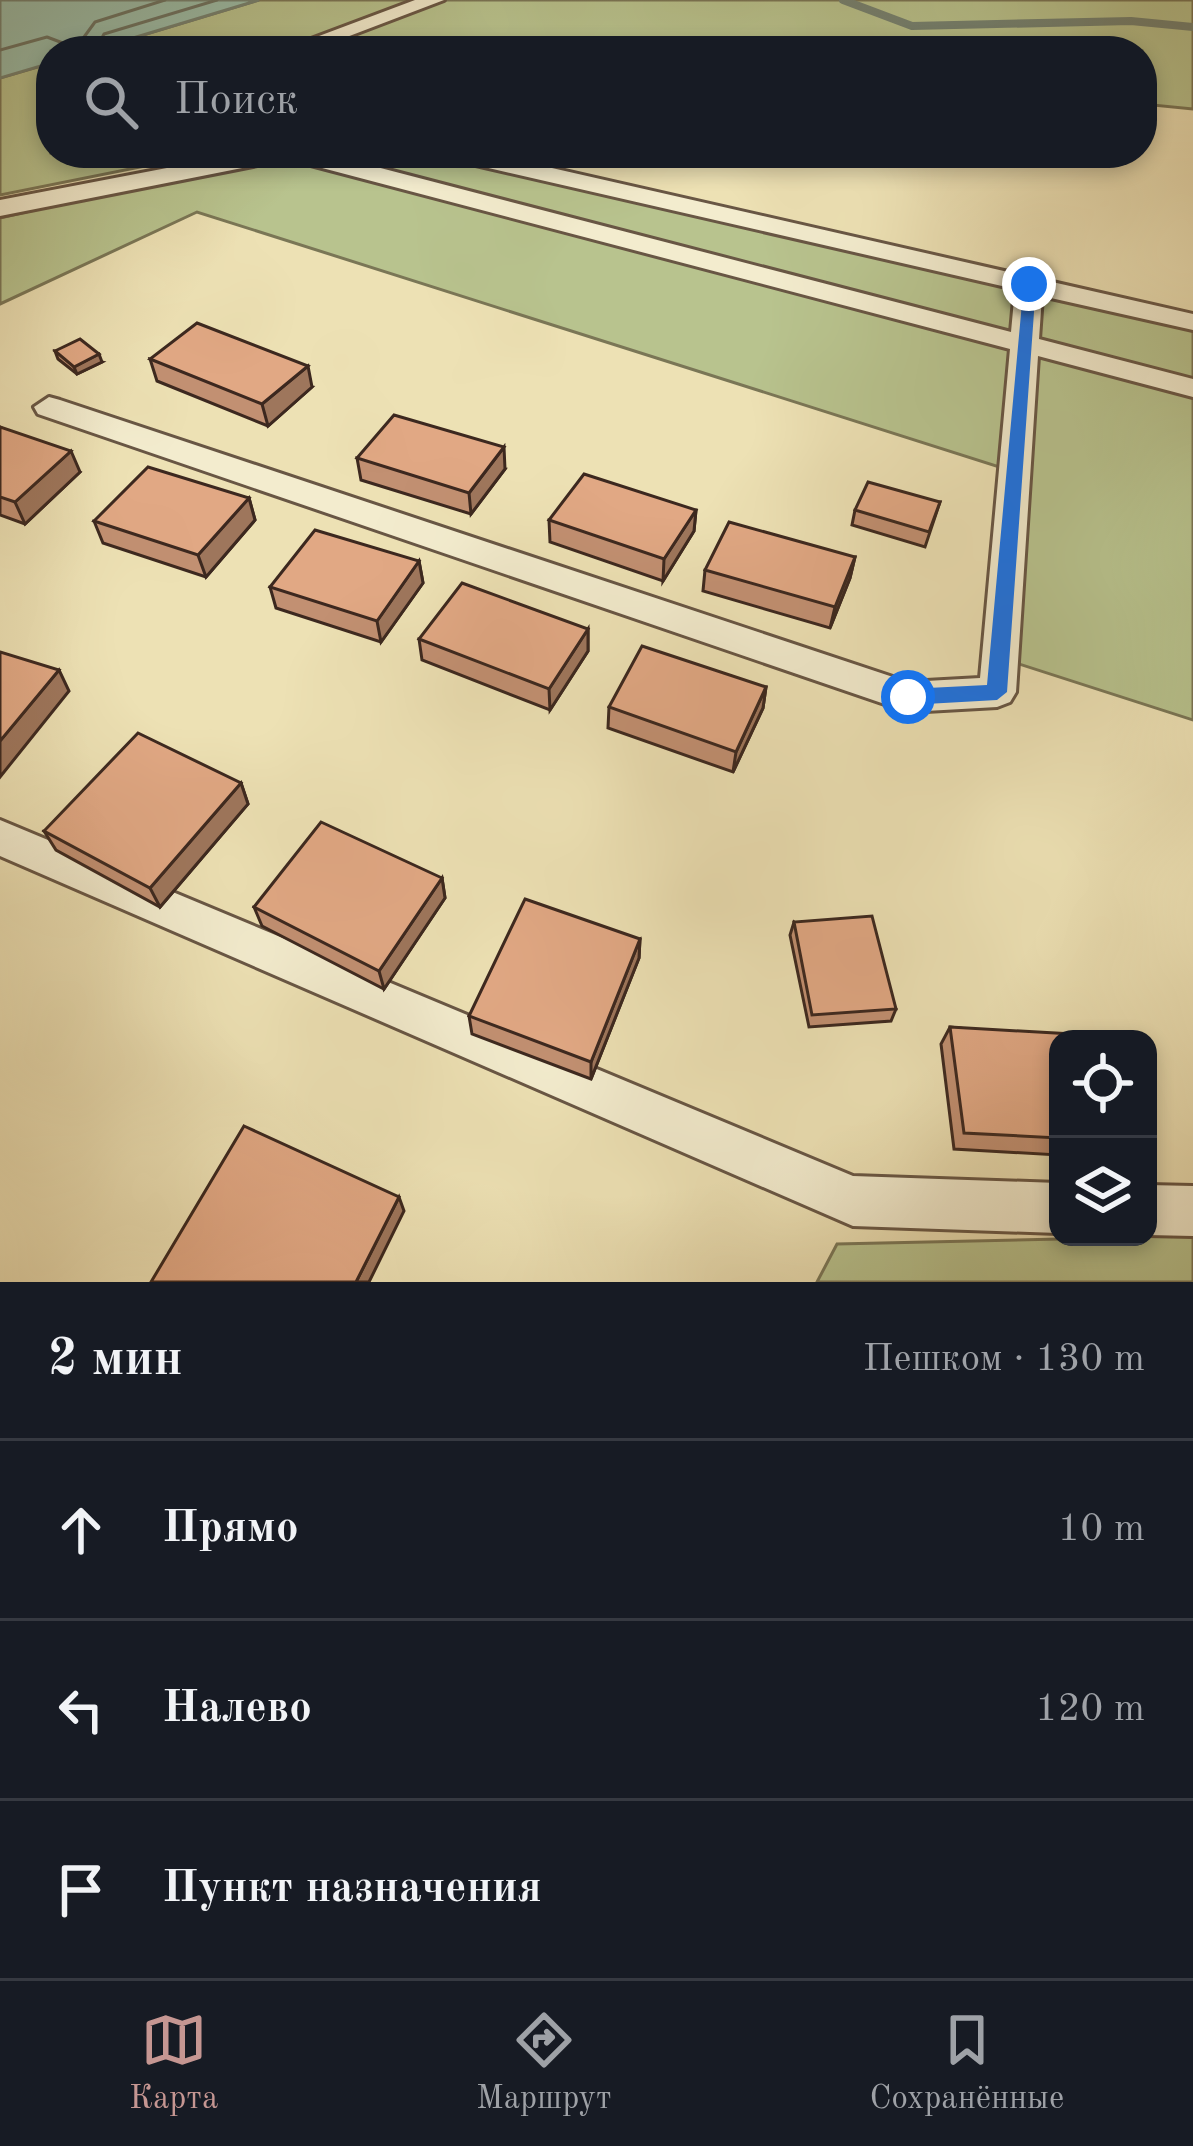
<!DOCTYPE html>
<html lang="ru">
<head>
<meta charset="utf-8">
<style>
  :root { --surface:#171b24; --page:#20242c; --text:#f1f3f6; --muted:#9ea1a6; --line:#363941; --accent:#c59692 }
  body { margin:0; font-family:"Old Standard TT",serif; background:var(--page); color:var(--text) }
  .controls { position:absolute; right:36px; bottom:36px; display:grid; overflow:hidden; border-radius:24px; box-shadow:0 6px 18px #0003 }
  .controls button { width:108px; height:108px; display:grid; place-items:center; padding:0; border:0; border-bottom:3px solid var(--line); background:var(--surface); color:var(--text); font:60px sans-serif }
  .stop { position:absolute; width:36px; height:36px; margin:-27px; border:9px solid #1a73e8; border-radius:50%; background:#fff }
  .stop.end { background:#1a73e8; border-color:#fff; box-shadow:0 3px 12px #0008 }
  .list { margin:0; padding:0; list-style:none }
  h2 { display:flex; justify-content:space-between; align-items:center; height:156px; margin:0; padding:0 48px; font-size:51px }
  h2 small { font-size:39px; font-weight:400; color:var(--muted) }
  .list li { display:grid; grid-template-columns:78px 1fr auto; gap:36px; align-items:center; box-sizing:border-box; height:180px; padding:0 48px; border-top:3px solid var(--line) }
  .list b { display:block; font-size:45px; white-space:nowrap }
  .list em { font-size:39px; font-style:normal; color:var(--muted) }
  .icon { flex:none; width:66px; height:66px; fill:none; stroke:currentColor; stroke-width:2; stroke-linecap:round; stroke-linejoin:round }
  .map { position:relative; flex:none; width:1193px; height:1282px; overflow:hidden }
  .search { position:absolute; background:var(--surface); box-shadow:0 6px 18px #0003; left:36px; right:36px; top:36px; height:132px; display:flex; align-items:center; gap:30px; box-sizing:border-box; padding:0 42px; border-radius:48px; color:var(--muted); font-size:45px }
  .sheet { height:696px; background:var(--surface) }
  nav { display:flex; justify-content:space-around; align-items:center; box-sizing:border-box; height:168px; border-top:3px solid var(--line); background:var(--surface); font-size:33px; color:var(--muted) }
  nav a { display:grid; justify-items:center; gap:6px }
  nav .on { color:var(--accent) }
  .map>svg:first-child { display:block }
  .green { fill:#b8c38e; stroke:#7a7656; stroke-width:3 }
  .water { fill:#9abeaa; stroke:#748272; stroke-width:3 }
  .lines { fill:none; stroke-linecap:round; stroke-linejoin:round }
  .shore { stroke:#6b7364; stroke-width:3 }
  .stream { stroke:#748272; stroke-width:8 }
  .minor-casing { stroke:#685644; stroke-width:6 }
  .minor { fill:#f3ecce; fill-rule:evenodd }
  .wall { fill:#c29072; stroke:#3c281f; stroke-width:3 }
  .shaded-wall { fill:#9e765c; stroke:#3c281f; stroke-width:3 }
  .building { fill:#e1a884; stroke:#3c281f; stroke-width:3 }
  .route { fill:#1a73e8 }
</style>
</head>
<body>
<div class="map">
<svg width="1193" height="1282" viewBox="0 0 1193 1282">
  <rect width="100%" height="100%" fill="#ede1b4"/>
  <filter id="stains"><feTurbulence type="fractalNoise" baseFrequency=".00167" numOctaves="4"/><feColorMatrix values="0 0 0 0 .2 0 0 0 0 .09 0 0 0 0 .02 0 0 0 .5 -.17"/></filter>
  <radialGradient id="worn" r=".72"><stop offset=".6" stop-color="#630" stop-opacity="0"/><stop offset="1" stop-color="#630" stop-opacity=".3"/></radialGradient>
  <!-- green -->
  <path class="green" d="M259,0H1193V109L1142,104V51H90Z
    M51,63V153H210L0,195V78Z
    M308,153H460L1193,324V720L985,653L1009,470L197,212L0,304V218L194,173Z
    M1193,1232V1282H817L837,1244L1148,1237V1233Z"/>
  <!-- water -->
  <path class="water" d="M0,0H259L90,51H51V63L0,78Z"/>
  <g class="lines">
    <!-- shore -->
    <path class="shore" d="M0,50L47,37L76,48L95,22L165,0
      M95,51L104,34L217,0"/>
    <!-- stream -->
    <path class="stream" d="M843,0L912,26L1131,21L1193,27"/>
    <defs>
      <path id="minor" d="M415,0H444L310,51H279Z
        M245,153H323L1011,332L1015,289L454,160L442,153H486L1193,314V330L1042,296L1039,339L1193,379V397L1038,356L1016,692L1010,702L997,707L908,712L38,414L34,407L49,397L60,400L908,682L980,678L1010,349L288,159L0,216V200Z
        M0,820L853,1176L1058,1183V1233L853,1226L0,856Z
        M1148,1185L1193,1186V1236L1148,1235Z"/>
    </defs>
    <!-- minor casing -->
    <use href="#minor" class="minor-casing"/>
    <!-- minor -->
    <use href="#minor" class="minor"/>
  </g>
  <!-- wall -->
  <path class="wall" d="M55,351L102,362L77,374L58,359Z
    M150,359L312,387L268,426L157,381Z
    M0,427L80,472L25,524L0,515Z
    M357,458L505,469L471,514L361,480Z
    M249,498L255,520L206,577L103,543L94,521Z
    M940,502L925,547L852,525L855,510Z
    M696,510L694,531L663,581L550,542L549,520Z
    M855,557L850,578L830,628L703,591L705,570Z
    M419,561L423,583L381,642L276,608L270,587Z
    M588,629V651L550,710L422,660L419,639Z
    M766,687L763,708L733,772L608,728L609,707Z
    M241,783L248,804L160,907L56,850L44,831Z
    M442,878L445,898L384,989L262,926L254,907Z
    M794,922L896,1009L891,1021L809,1027L790,935Z
    M640,939L639,958L591,1079L472,1034L469,1016Z
    M950,1027L1058,1039V1155L954,1149L941,1044Z"/>
  <!-- shaded-wall -->
  <path class="shaded-wall" d="M99,354L102,362L77,374L74,367Z
    M308,366L312,387L268,426L262,404Z
    M504,447L505,469L471,514L469,493Z
    M71,451L80,472L25,524L15,502Z
    M249,498L255,520L206,577L198,555Z
    M696,510L694,531L663,581L664,559Z
    M855,557L850,578L830,628L835,607Z
    M419,561L423,583L381,642L377,621Z
    M588,629V651L550,710L549,689Z
    M59,670L69,691L0,777V741Z
    M766,687L763,708L733,772L736,752Z
    M241,783L248,804L160,907L150,888Z
    M442,878L445,898L384,989L379,971Z
    M640,939L639,958L591,1079V1062Z
    M399,1197L404,1211L369,1282H356Z"/>
  <!-- building -->
  <path class="building" d="M197,323L308,366L262,404L150,359Z
    M80,339L99,354L74,367L55,351Z
    M394,415L504,447L469,493L357,458Z
    M0,427L71,451L15,502L0,497Z
    M148,467L249,498L198,555L94,521Z
    M584,474L696,510L664,559L549,520Z
    M868,482L940,502L929,532L855,510Z
    M729,522L855,557L835,607L705,570Z
    M315,530L419,561L377,621L270,587Z
    M462,583L588,629L549,689L419,639Z
    M642,646L766,687L736,752L609,707Z
    M0,652L59,670L0,741Z
    M138,733L241,783L150,888L44,831Z
    M321,822L442,878L379,971L254,907Z
    M525,899L640,939L591,1062L469,1016Z
    M872,916L896,1009L812,1015L794,922Z
    M950,1027L1090,1035L1091,1039H1058V1138L964,1133Z
    M244,1126L399,1197L356,1282H151Z"/>
  <!-- route -->
  <path class="route" d="M1024,281L1036,284L1007,692L997,700L908,705L898,697L908,689L987,685Z"/>
  <rect width="100%" height="100%" filter="url(#stains)"/>
  <rect width="100%" height="100%" fill="url(#worn)"/>
</svg>
<div class="controls">
<button><svg class="icon" aria-label="locate" viewBox="0 0 24 24"><circle cx="12" cy="12" r="6"/><path d="M12 2v4M12 18v4M2 12h4M18 12h4"/></svg></button>
<button><svg class="icon" aria-label="layers" viewBox="0 0 24 24"><path d="M12 4l9 5-9 5-9-5zM3 14l9 5 9-5"/></svg></button>
</div>
<div class="stop" style="left:908px;top:697px"></div>
<div class="stop end" style="left:1029px;top:284px"></div>
<div class="search"><svg class="icon" aria-label="search" viewBox="0 0 24 24"><circle cx="10" cy="10" r="6"/><path d="M15 15l6 6"/></svg>Поиск</div>
</div>
<section class="sheet">
<h2>2 мин<small>Пешком · 130 m</small></h2>
<ul class="list">
<li><svg class="icon" aria-label="ahead" viewBox="0 0 24 24"><path d="M12 20V5M6 11l6-6 6 6"/></svg><div><b>Прямо</b></div><em>10 m</em></li>
<li><svg class="icon" aria-label="left" viewBox="0 0 24 24"><path d="M17 20v-9H6M10 6l-5 5 5 5"/></svg><div><b>Налево</b></div><em>120 m</em></li>
<li><svg class="icon" aria-label="arrive" viewBox="0 0 24 24"><path d="M6 21V4h12l-3 4 3 4H6"/></svg><div><b>Пункт назначения</b></div></li>
</ul>
</section>
<nav>
<a class="on"><svg class="icon" aria-label="map" viewBox="0 0 24 24"><path d="M3 6l6-2 6 2 6-2v14l-6 2-6-2-6 2zM9 4v14M15 6v14"/></svg>Карта</a>
<a><svg class="icon" aria-label="directions" viewBox="0 0 24 24"><path d="M12 3l9 9-9 9-9-9zM9 14v-3h6M13 9l2 2-2 2"/></svg>Маршрут</a>
<a><svg class="icon" aria-label="saved" viewBox="0 0 24 24"><path d="M7 4h10v16l-5-4-5 4z"/></svg>Сохранённые</a>
</nav>
</body>
</html>
